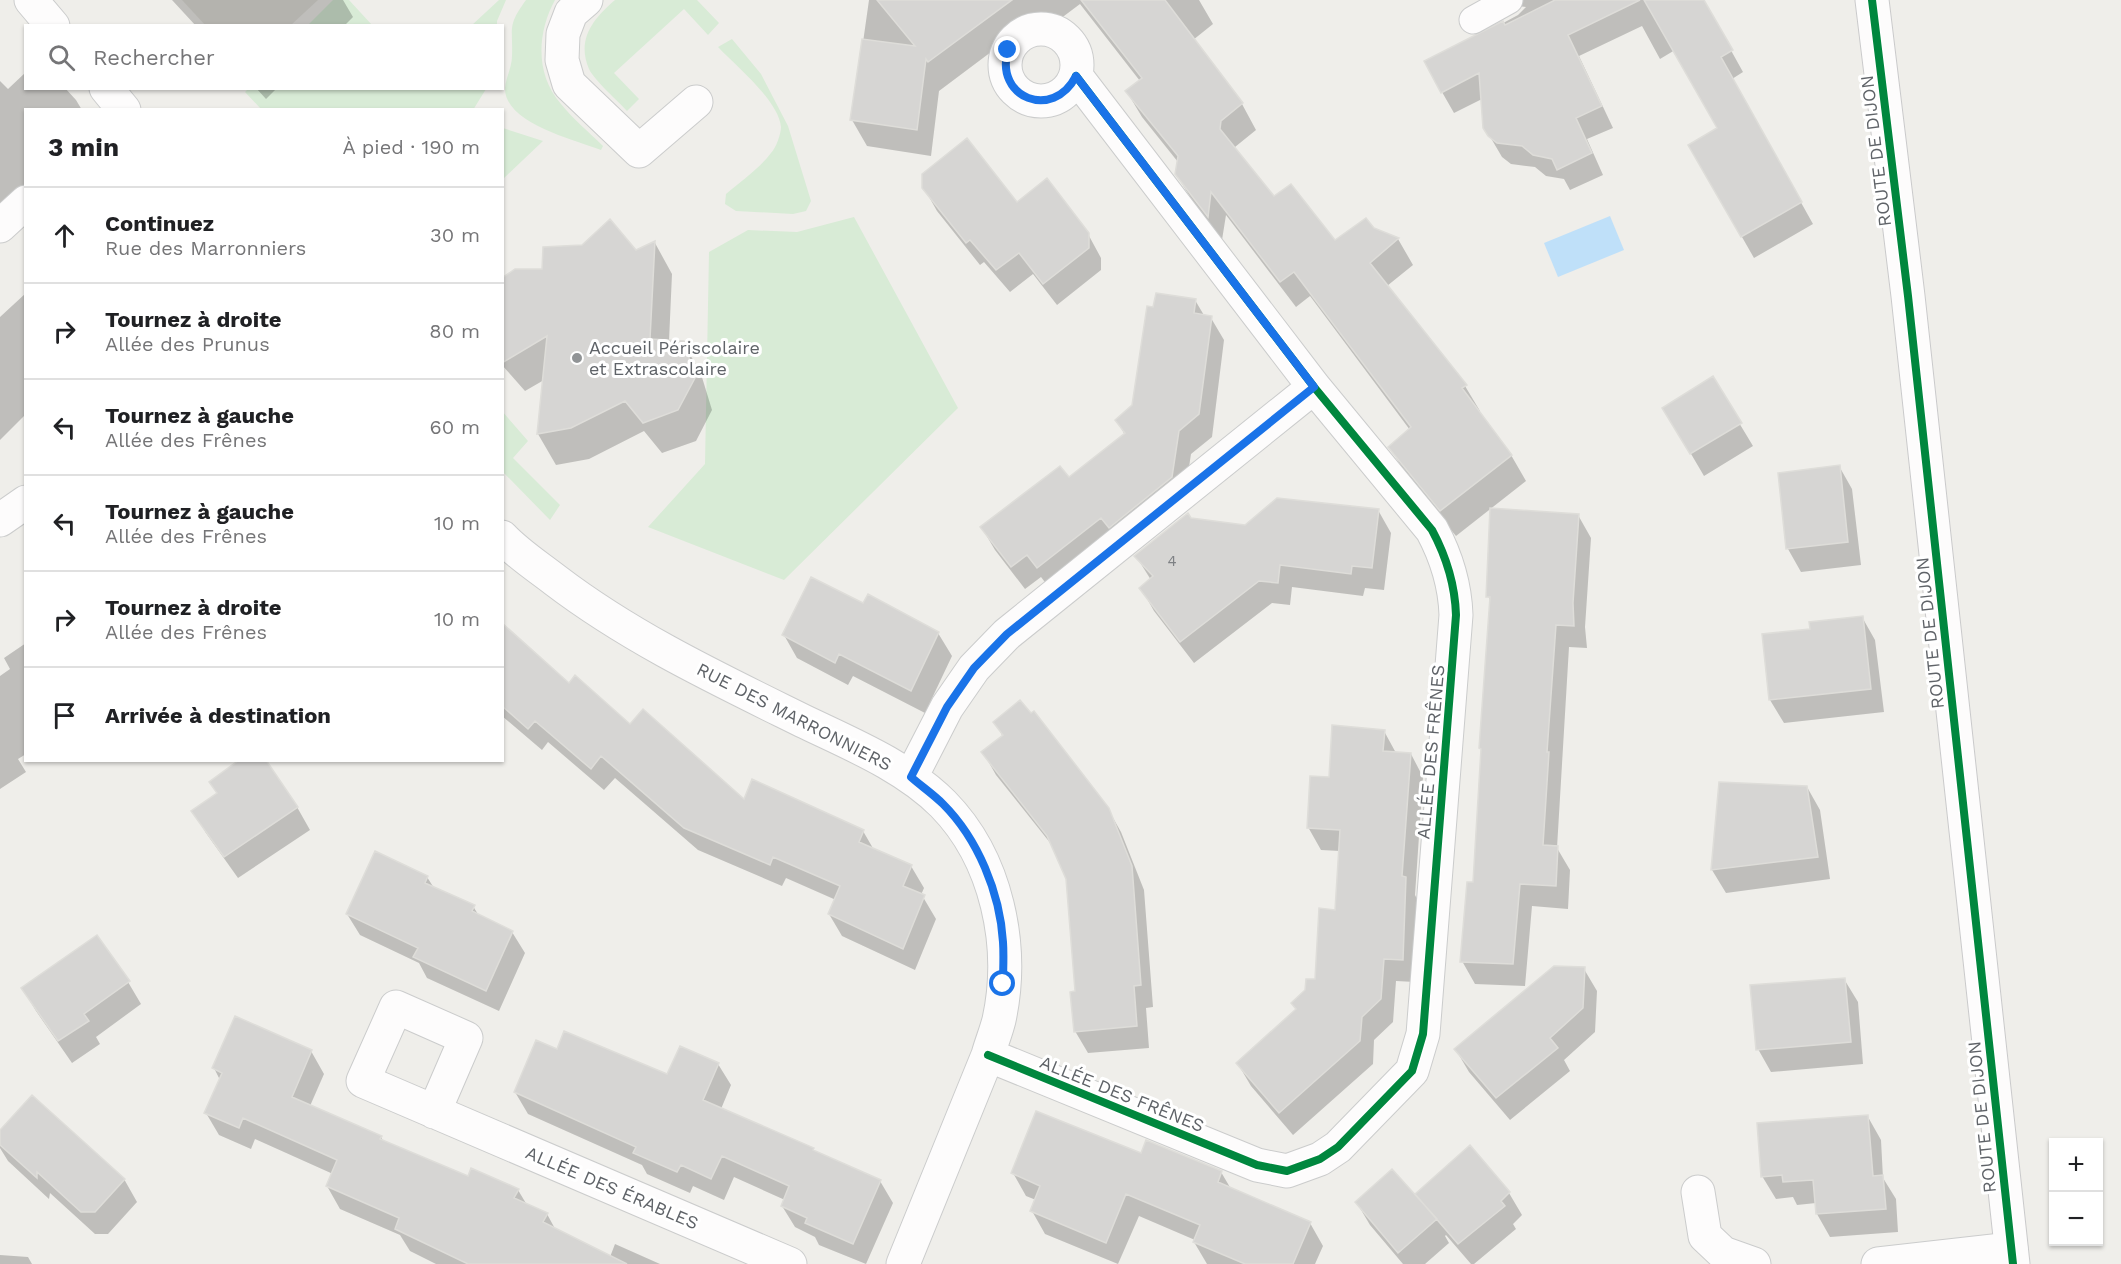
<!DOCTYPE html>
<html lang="fr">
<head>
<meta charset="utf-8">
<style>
  :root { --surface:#fff; --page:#f6f6f6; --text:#202124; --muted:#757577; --line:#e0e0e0 }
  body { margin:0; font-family:"Work Sans",sans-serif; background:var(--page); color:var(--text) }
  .controls { position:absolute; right:18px; bottom:18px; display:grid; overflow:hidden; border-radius:0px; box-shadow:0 2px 4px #0004 }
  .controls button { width:54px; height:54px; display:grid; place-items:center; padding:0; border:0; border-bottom:2px solid var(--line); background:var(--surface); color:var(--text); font:30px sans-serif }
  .stop { position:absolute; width:18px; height:18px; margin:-14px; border:4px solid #1a73e8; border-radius:50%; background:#fff }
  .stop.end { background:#1a73e8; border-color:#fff; box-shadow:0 2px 6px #0008 }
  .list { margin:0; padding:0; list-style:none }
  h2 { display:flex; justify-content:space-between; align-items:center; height:78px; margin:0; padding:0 24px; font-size:26px }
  h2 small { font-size:20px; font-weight:400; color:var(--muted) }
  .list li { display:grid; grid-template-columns:39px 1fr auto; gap:18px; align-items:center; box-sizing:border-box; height:96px; padding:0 24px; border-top:2px solid var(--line) }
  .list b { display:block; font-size:22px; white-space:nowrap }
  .list p { margin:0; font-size:20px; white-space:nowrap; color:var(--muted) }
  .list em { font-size:20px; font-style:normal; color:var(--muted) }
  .icon { flex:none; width:33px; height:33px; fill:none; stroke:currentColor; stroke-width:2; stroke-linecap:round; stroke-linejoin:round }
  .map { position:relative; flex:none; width:2121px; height:1264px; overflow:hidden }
  .search { position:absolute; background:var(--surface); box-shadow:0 2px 4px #0004; left:24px; top:24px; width:480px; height:66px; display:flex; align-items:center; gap:15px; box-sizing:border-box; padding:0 21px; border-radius:0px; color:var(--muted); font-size:22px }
  .panel { position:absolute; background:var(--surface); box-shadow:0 2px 4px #0004; left:24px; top:108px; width:480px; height:654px; border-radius:0px }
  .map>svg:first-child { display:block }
  .education { fill:#e2e0da }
  .green { fill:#d8ebd6 }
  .water { fill:#bfe0f9 }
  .shadow { fill:#0003 }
  .building { fill:#d6d5d3; stroke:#deddd9; stroke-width:1.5 }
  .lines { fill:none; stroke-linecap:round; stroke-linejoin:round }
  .lane-casing { stroke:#cbcccc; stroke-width:29 }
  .street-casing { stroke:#cbcccc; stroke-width:35 }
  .secondary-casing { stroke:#cacacb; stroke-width:35 }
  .lane { stroke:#fdfcfc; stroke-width:27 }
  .street { stroke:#fdfcfc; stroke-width:33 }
  .secondary { stroke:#fdfcfc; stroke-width:33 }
  .cycleway-casing { stroke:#fff; stroke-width:11 }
  .cycleway { stroke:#00873e; stroke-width:8 }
  .route { stroke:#1a73e8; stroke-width:8 }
  .poi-dot { fill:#919496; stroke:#fff; stroke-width:2 }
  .labels { text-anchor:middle; stroke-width:6; stroke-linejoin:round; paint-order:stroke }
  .number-label { font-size:15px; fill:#7e8184 }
  .street-label { font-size:18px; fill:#5f6368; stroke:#fff }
  .poi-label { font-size:18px; fill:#5f6368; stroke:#fff; text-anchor:start }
</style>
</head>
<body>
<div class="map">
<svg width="2121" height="1264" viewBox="0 0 2121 1264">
  <rect width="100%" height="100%" fill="#efeeea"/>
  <!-- education -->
  <path class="education" d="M182,0H318L291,25L206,26Z"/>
  <!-- green -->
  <path class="green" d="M333,0H349L372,25H308Z
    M499,0H506L497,21V25H472Z
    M526,0H555C537,33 535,74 561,104C573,119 589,132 603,146L601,150C575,140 504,123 505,88C506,77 512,67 512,56C513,27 507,26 526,0Z
    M615,0H697L719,23L708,35L684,9L614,73L639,99L627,111C618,101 594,80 589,69C576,39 594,18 615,0Z
    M732,39L761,74L788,126L811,201L806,211L793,214L736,211L725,204L726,194C740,182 760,168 771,153C776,148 781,134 781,127C779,101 736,66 718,47Z
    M248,89V88L486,89L473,110L261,109L245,92Z
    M503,128L543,141L503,179L502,128Z
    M854,217L958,408L784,580L648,527L705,464L709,252L748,230L797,232Z
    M502,411L528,441L513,458L560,505L550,520L503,472Z"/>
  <!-- water -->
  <path class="water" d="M1610,216L1624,250L1558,277L1544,243Z"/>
  <!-- shadow -->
  <path class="shadow" d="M172,0H343L353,17L344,26H196Z
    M869,0H1199L1213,24L1193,40L1242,104L1256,130L1235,147V150L1274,198L1335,242L1373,229L1398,239L1413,265L1387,286L1465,386L1480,411L1478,413L1511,455L1526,481L1456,536L1405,473L1390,447L1410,430L1310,296L1296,307L1226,215L1222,240L1192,200L1176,174L1178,162L1142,117L1127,92L1140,81L1080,4L1052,25L1043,13L939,91L931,156L867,146L852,120Z
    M1514,0H1703L1743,72L1732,79L1813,224L1754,258L1690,146L1719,128L1675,50L1660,59L1642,26L1579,56L1613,128L1587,139L1603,175L1570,190L1564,179L1546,176L1535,167L1511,164L1502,157L1485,128L1482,99L1454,113L1442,92L1481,35L1518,15L1526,7L1518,6Z
    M26,72V88H65L76,100L82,110H26V203L0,227V81L8,89Z
    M256,88H277L266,99Z
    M924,188L1017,204L1088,234L1101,258V270L1057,305L1033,274L1010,292L984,262L980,265L937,211Z
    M655,243L672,274L669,341L683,342L701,374L712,410L696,441L662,453L644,431L589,459L556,465L538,434L544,380L525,391L502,365V280L636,252Z
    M26,293V414L0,440V317Z
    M1195,300L1205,317L1211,318L1224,340L1212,437L1191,454L1184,500L1051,590L1041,577L1025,589L995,550L982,528L1069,479L1125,435L1117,421L1133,406L1155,308Z
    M1712,378L1753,446L1704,476L1677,430Z
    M1839,466L1852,489L1861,565L1801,572L1788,549L1780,474Z
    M1378,510L1391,533L1384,590L1365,588L1363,596L1292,587L1290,605L1272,603L1194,663L1154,611L1141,588L1151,580L1136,556L1190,519L1245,527Z
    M1578,515L1591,538L1585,627L1587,648L1569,647L1557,848L1570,870L1568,909L1532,906L1525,986L1475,984L1462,961L1474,884L1491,602L1488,596Z
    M863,605L938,633L952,656L925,713L853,676L848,685L797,658L784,635Z
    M1862,617L1875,640L1884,712L1784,723L1770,700L1811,630Z
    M502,627L569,685L744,801L863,831L874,850L911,866L924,888L921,895L923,897L936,919L915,970L842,936L829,914L836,900L786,878L782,886L698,850L615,778L604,790L548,742L542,750L502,716Z
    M26,643V754L18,759L26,772L0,789V676L10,669L4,658Z
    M995,722L1108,809L1121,832L1144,890L1153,1007L1146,1008L1149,1048L1088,1053L1075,1031L1076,993L1067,879L1055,849L996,775L983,752L1003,737Z
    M1384,731L1396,753L1411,754L1423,777L1415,895L1418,901L1415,982L1396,981L1393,1022L1374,1040L1373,1064L1293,1135L1251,1086L1238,1064L1297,1010L1307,991L1317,981L1337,911L1340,851L1321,850L1308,827L1330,778Z
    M1720,783L1807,787L1820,810L1830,879L1726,893L1712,870Z
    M218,794L297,807L310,830L238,878L206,833L193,811Z
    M427,877L434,888L473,906L479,916L512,932L525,953L499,1011L427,978L419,963L360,935L347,914Z
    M97,938L128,982L141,1004L96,1037L100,1044L72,1063L36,1011L23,989Z
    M1584,969L1597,991L1595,1032L1564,1060L1570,1071L1510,1120L1469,1072L1456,1050Z
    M1844,979L1858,1002L1863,1064L1771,1072L1758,1049Z
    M311,1051L324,1074L310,1106L381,1137L384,1143L468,1178L518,1190L527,1205L547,1214L559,1236L547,1264H436L410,1251L400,1235L340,1209L327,1186L333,1174L255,1139L251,1149L219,1135L206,1113L220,1080L214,1068Z
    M558,1051L668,1076L718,1064L731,1085L721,1109L813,1149L815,1152L880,1181L893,1203L866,1264L819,1245L815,1237L795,1227L782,1206L785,1200L734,1177L724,1200L693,1186L690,1193L647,1174L642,1165L528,1114L515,1092Z
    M1868,1117L1881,1140L1883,1178L1896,1199L1898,1232L1830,1237L1817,1214L1816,1203L1797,1205L1793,1197L1776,1199L1762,1176Z
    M0,1132L124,1179L137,1202L108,1234H95L50,1193L49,1199L8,1161L0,1148Z
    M1470,1148L1509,1193L1522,1215L1513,1224L1516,1229L1474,1264H1471L1446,1235L1445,1236L1449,1243L1425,1264H1403L1370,1225L1357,1203H1422L1417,1195Z
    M1142,1155L1221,1172L1231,1189L1310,1223L1323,1246L1315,1264H1207L1194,1242L1195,1240L1139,1216L1118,1264L1045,1234L1032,1211L1036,1200L1026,1196L1013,1173Z
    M615,1244L660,1264H598L610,1257Z
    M0,1255L28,1257L32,1264H0Z"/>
  <!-- building -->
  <path class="building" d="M877,0H1012L928,62L926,59L917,130L850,120L862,39L915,46Z
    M1081,0H1165L1243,103L1221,121L1220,129L1274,196L1291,184L1335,240L1366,218L1374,228L1399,238L1370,263L1467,385L1462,388L1512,455L1440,511L1388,447L1411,427L1294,272L1280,282L1211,192L1208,217L1175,174L1178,156L1125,91L1142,78Z
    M1555,0H1640L1568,35L1602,106L1576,118L1592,153L1557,170L1552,159L1533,155L1522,146L1497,143L1488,136L1483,128L1479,73L1441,93L1424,61L1503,21L1505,25Z
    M1644,0H1704L1733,50L1721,57L1802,202L1741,237L1688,145L1717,128Z
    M967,138L1017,202L1047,178L1089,233V248L1043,284L1019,253L996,270L970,240L966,243L922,188V174Z
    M610,219L636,250L655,241L650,339L684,341L695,378L678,410L643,423L625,401L571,428L537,434L547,336L502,363V278L515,269H542L543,247L582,245Z
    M1156,293L1196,299L1194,313L1212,316L1199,414L1179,431L1172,477L1109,528L1101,518L1037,568L1027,555L1011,567L980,527L1060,466L1069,477L1125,433L1115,420L1132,405L1147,306L1153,307Z
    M1713,376L1742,423L1690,454L1662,408Z
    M1840,465L1848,542L1786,549L1778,473Z
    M1277,498L1379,509L1372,568L1352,566L1351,574L1280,565L1278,583L1259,581L1180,642L1139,588L1153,576L1134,556L1188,513L1191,518L1245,525Z
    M1490,508L1579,514L1573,603L1574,626L1556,625L1547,752H1549L1543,845L1558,846L1556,886L1520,884L1513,964L1460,962L1467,882H1473L1481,749L1479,748L1490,597H1486Z
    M811,577L863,603L868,594L939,632L911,691L839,654L835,663L782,635Z
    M1863,616L1871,689L1769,700L1762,634L1810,629L1809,622Z
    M502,623L569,683L575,675L630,724L643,709L744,799L752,779L864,830L859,842L912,865L903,886L925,895L903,949L828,914L840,886L773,857L770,865L684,828L601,756L591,769L535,721L528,729L502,706Z
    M1020,700L1031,713L1034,711L1109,808L1132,866L1141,985L1134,986L1137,1026L1074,1032L1070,992L1075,991L1066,879L1047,836L981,752L1003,735L993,722Z
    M1332,725L1385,730L1383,751L1411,753L1402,876L1406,877L1403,960L1384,959L1381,999L1362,1017L1360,1041L1279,1113L1236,1063L1296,1009L1291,1003L1305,990L1306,979H1315L1319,908L1335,910L1340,830L1307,828L1310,776L1329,777Z
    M239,760H266L298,807L224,857L191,811L217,793L209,782Z
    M1719,782L1807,786L1818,857L1711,870Z
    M375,851L428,876L425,883L475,905L472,911L513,931L486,991L413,957L418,948L346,914Z
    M97,935L130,981L84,1014L89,1021L58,1041L21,988Z
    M1554,966L1585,967L1583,1008L1550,1038L1558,1048L1496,1098L1454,1049Z
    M1845,978L1851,1042L1756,1050L1750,985Z
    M235,1016L312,1050L292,1097L382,1136L380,1139L468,1176L471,1168L519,1189L514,1198L548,1213L543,1222L627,1264H468L395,1229L399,1218L326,1186L337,1160L243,1118L239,1128L204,1113L222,1073L212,1068Z
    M564,1031L667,1074L680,1046L719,1063L703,1100L814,1148L813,1150L881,1180L853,1244L805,1223L807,1218L781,1206L789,1186L722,1156L711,1179L681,1165L677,1172L633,1153L636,1147L514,1092L536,1040L557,1049Z
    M32,1095L125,1179L95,1212H81L37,1172V1178L0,1145V1130Z
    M1036,1111L1141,1153L1146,1140L1222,1171L1218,1182L1311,1222L1293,1264H1245L1193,1242L1200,1225L1126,1194L1106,1243L1030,1211L1040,1186L1011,1173Z
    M1868,1115L1873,1176L1883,1175L1886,1209L1816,1214L1813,1180L1783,1182L1782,1175L1761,1177L1757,1123Z
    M1470,1145L1510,1192L1501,1201L1505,1206L1458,1244L1415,1194Z
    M1392,1169L1437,1219L1398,1253L1355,1202Z"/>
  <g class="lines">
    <defs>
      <path id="lane" d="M1473,20L1509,0"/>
      <path id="street" d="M31,0L53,26
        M586,0L571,13L563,34L562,60L569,84L639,151L696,102
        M1005 65a36 36 0 1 1 72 0a36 36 0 1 1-72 0Z
        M106,88L124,110
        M0,226L26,202
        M0,520L26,502
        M502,537C518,554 537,566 555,580C631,638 718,679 803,721C851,744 905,766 943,804C997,859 1015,946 999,1020C996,1032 991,1044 988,1055L903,1264
        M911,777L947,707L974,668L1007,634L1314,387
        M988,1055L1257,1165L1287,1171L1320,1159L1338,1147L1412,1071L1423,1034L1456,615C1455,584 1447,558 1432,530L1314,387L1076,76
        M434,1112L466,1038L396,1007L363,1081L790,1264
        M1698,1192L1705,1236L1723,1253L1754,1264
        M1878,1264L2011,1249"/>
      <path id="secondary" d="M1872,0L1908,296L2013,1264"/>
    </defs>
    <!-- lane casing -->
    <use href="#lane" class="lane-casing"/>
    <!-- street casing -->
    <use href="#street" class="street-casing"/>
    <!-- secondary casing -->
    <use href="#secondary" class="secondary-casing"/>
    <!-- lane -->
    <use href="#lane" class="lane"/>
    <!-- street -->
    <use href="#street" class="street"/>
    <!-- secondary -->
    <use href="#secondary" class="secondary"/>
    <defs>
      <path id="cycleway" d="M1872,0L1908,296L2013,1264
        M988,1055L1257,1165L1287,1171L1320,1159L1338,1147L1412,1071L1423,1034L1456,615C1455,584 1447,558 1432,530L1314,387L1076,76"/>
    </defs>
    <!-- cycleway casing -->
    <use href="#cycleway" class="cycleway-casing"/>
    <!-- cycleway -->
    <use href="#cycleway" class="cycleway"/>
  </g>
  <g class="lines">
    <!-- route -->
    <path class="route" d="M1003,984C1003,970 1004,956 1003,942C1000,893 978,839 943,804C933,794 921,786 911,777L947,707L974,668L1007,634L1314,387L1076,76C1053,121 994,98 1008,50"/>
  </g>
  <!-- markers -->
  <circle class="poi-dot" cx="577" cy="358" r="6"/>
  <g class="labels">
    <!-- number labels -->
    <g class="number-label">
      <text x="1172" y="566">4</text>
    </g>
    <!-- street labels -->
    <g class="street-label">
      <text transform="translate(1876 151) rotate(-97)" y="6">ROUTE DE DIJON</text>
      <text transform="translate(1930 633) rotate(-96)" y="6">ROUTE DE DIJON</text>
      <text transform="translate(794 717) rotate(27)" y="6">RUE DES MARRONNIERS</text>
      <text transform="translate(1431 752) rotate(-85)" y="6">ALLÉE DES FRÊNES</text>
      <text transform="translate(1122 1094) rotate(22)" y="6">ALLÉE DES FRÊNES</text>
      <text transform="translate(1982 1117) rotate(-96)" y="6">ROUTE DE DIJON</text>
      <text transform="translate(612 1188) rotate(23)" y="6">ALLÉE DES ÉRABLES</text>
    </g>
    <!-- poi labels -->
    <g class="poi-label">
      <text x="589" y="354">Accueil Périscolaire<tspan x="589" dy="21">et Extrascolaire</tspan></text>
    </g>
  </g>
</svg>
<div class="controls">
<button>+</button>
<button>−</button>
</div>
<div class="stop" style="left:1003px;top:984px"></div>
<div class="stop end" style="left:1008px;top:50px"></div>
<div class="search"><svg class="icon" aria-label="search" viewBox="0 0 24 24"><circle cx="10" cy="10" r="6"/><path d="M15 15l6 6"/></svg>Rechercher</div>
<section class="panel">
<h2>3 min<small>À pied · 190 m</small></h2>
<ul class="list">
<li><svg class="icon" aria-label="ahead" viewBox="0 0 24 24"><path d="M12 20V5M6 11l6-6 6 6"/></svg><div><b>Continuez</b><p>Rue des Marronniers</p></div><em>30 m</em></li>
<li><svg class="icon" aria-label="right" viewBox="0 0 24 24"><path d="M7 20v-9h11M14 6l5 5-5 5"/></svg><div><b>Tournez à droite</b><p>Allée des Prunus</p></div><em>80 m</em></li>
<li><svg class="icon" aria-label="left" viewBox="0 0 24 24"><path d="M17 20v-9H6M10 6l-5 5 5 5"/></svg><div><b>Tournez à gauche</b><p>Allée des Frênes</p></div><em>60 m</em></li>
<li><svg class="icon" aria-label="left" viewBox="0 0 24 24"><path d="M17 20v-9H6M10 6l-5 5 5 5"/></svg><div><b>Tournez à gauche</b><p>Allée des Frênes</p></div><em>10 m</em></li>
<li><svg class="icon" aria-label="right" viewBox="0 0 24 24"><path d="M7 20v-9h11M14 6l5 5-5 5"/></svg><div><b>Tournez à droite</b><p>Allée des Frênes</p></div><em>10 m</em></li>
<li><svg class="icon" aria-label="arrive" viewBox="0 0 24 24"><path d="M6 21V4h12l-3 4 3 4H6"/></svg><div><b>Arrivée à destination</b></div></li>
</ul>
</section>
</div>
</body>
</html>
